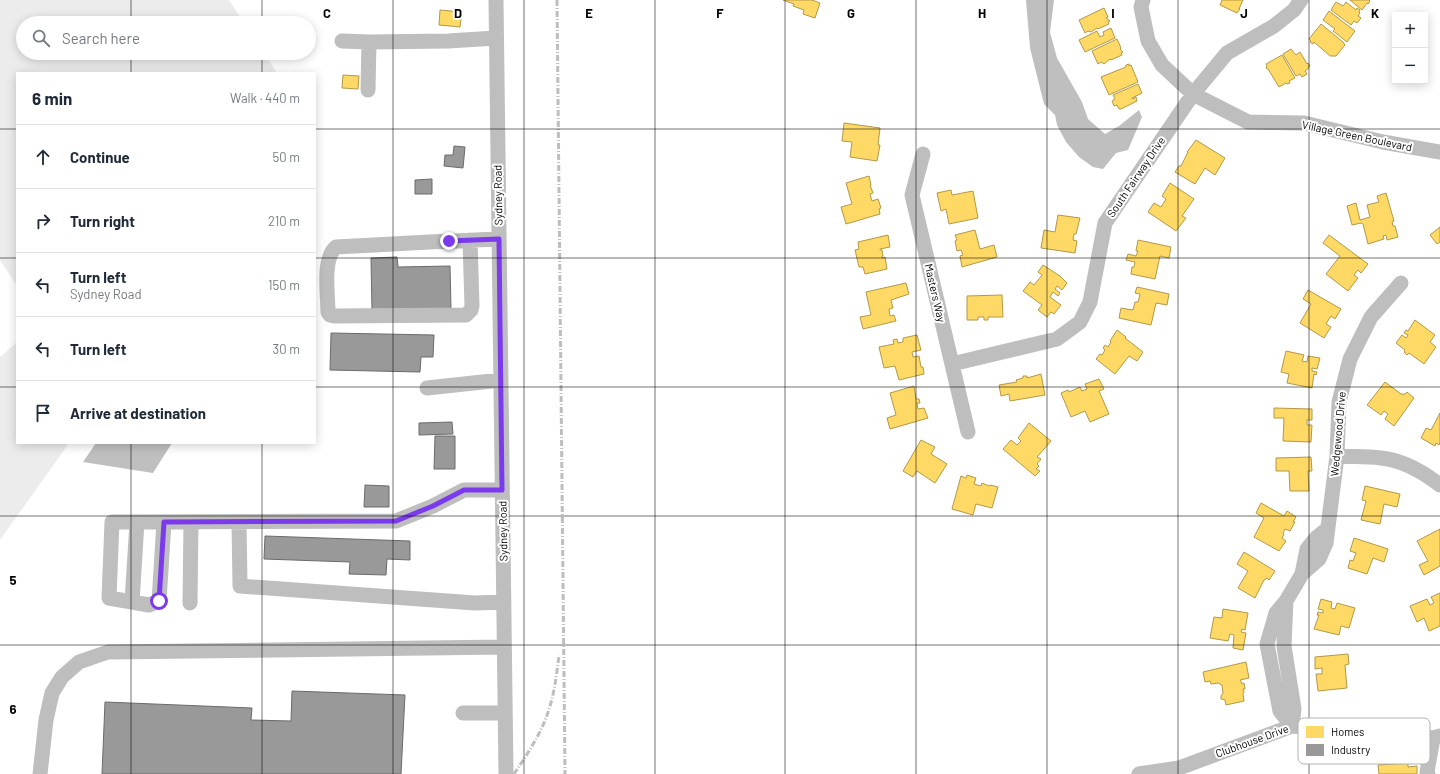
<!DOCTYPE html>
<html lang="en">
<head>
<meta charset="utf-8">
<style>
  :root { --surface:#fff; --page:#f2f2f3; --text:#1f2937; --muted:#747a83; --line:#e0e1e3 }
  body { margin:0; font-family:Barlow,sans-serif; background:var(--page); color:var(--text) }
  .controls { position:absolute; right:12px; top:12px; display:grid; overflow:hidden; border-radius:0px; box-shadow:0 2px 10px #0003 }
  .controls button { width:36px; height:36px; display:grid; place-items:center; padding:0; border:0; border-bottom:1px solid var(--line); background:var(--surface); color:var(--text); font:20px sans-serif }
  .stop { position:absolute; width:12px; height:12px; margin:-9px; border:3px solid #7c3aed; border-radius:50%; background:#fff }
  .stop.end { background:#7c3aed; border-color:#fff; box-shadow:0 1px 4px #0008 }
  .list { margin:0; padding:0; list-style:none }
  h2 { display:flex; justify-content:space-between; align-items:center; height:52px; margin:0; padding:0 16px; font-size:17px }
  h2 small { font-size:13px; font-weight:400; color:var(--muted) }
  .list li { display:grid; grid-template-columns:26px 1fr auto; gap:12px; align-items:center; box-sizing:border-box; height:64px; padding:0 16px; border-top:1px solid var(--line) }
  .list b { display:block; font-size:15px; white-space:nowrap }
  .list p { margin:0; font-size:13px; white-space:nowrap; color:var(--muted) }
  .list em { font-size:13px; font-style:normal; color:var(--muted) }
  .icon { flex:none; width:22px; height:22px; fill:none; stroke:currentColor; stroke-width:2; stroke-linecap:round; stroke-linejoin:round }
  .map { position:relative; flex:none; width:1440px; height:774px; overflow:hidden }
  .search { position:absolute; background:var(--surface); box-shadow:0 2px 10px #0003; left:16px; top:16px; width:300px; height:44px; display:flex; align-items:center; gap:10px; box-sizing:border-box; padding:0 14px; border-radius:22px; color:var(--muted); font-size:15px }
  .panel { position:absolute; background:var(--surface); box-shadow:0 2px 10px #0003; left:16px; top:72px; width:300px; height:372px; border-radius:0px }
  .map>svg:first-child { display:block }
  .green { fill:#ececec }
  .water { fill:#bfbfbf }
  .homes { fill:#ffd966; stroke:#b29847 }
  .industry { fill:#999; stroke:#6b6b6b }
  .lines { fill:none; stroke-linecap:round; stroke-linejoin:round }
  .minor { stroke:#bebebe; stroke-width:15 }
  .rail { stroke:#bebebe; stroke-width:3; stroke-dasharray:6 2 1 2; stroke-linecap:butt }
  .route { stroke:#7c3aed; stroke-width:5 }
  .grid { fill:none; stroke:#000; stroke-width:1; stroke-opacity:0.55 }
  .labels { text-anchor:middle; stroke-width:4; stroke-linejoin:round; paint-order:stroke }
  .street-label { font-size:11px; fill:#000; stroke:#fff }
  .key { fill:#fff; stroke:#b2b2b2; stroke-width:1 }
  .key-label { font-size:11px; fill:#000 }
  .grid-label { font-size:13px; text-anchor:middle; font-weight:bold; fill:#000; stroke:#fff; stroke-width:4; stroke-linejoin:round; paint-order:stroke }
</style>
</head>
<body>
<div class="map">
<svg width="1440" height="774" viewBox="0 0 1440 774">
  <rect width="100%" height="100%" fill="#fff"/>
  <!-- green -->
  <path class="green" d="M0,0H229L244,23H23V53H264L277,73H17V286L0,260Z
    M16,343L17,443H67V446L0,540V357Z"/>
  <!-- water -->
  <path class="water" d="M1026,0H1054L1050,32L1057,58L1082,102L1088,119L1105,134L1119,126L1139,110L1142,117L1128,150L1116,153L1103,169L1093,167L1079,157L1066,142L1057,125L1055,115L1044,104L1030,48Z
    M96,443H172L153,473L83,462Z"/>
  <!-- homes -->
  <path class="homes" d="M783,0H812L820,3L815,18L803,14L804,10L793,6L794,4Z
    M1222,0H1243L1239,9H1240L1237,13L1220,5Z
    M1350,0H1369L1370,1L1368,4L1367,3L1362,10Z
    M1336,2L1343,6L1346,2L1356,10L1357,8L1360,10L1359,12L1360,13L1358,16L1361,18L1357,23L1354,21L1351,25L1331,10Z
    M1104,8L1108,17L1106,18L1110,21L1108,22L1109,24L1098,29L1097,28L1091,32L1088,31L1085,33L1079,20Z
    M440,10L462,12L460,27L439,25Z
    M1329,11L1355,31L1347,42L1333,31L1335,29L1323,20Z
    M1321,24L1343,42L1345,45L1336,56H1330L1314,42L1313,44L1310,42L1311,41L1309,39Z
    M1111,28L1115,38L1085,52L1079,40L1097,31L1100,37L1104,35L1103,32Z
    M1117,39L1121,48L1120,49L1123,52L1121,53L1122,55L1111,60L1110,59L1104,64L1101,62L1098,64L1092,51Z
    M1291,49L1296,55L1300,52L1307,64L1308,63L1310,66H1308L1309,68L1305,71L1307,74L1302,77L1300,74L1296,76L1283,54Z
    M1282,55L1295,78L1289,81L1290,83L1287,84L1286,83L1279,87L1268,69H1267L1266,67L1267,66L1266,64Z
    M1129,64V66L1131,65L1138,82L1109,95L1101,77L1126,67V65Z
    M343,75L359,76L358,89L342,88Z
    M1138,84L1142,93L1132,98L1133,99L1136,97L1137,101L1121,109H1119L1117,105L1114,106L1112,101L1115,99L1113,95Z
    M844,123L880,128L878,145H880L877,161L850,157L852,142L842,141Z
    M1196,140L1225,158L1215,175L1205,168L1195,184L1175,172L1179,166H1181L1188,152H1187Z
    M869,176L871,185H870L873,193L870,194L872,201L878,199L881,208L879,209L880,214L846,224L841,207L852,204L846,183Z
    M1170,183L1194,199L1182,216L1186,218L1176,231L1148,212L1154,203L1161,207L1166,199L1162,196Z
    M951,190L952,195L973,191L978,218L949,224L946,209L941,211L937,193Z
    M1386,193L1394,221L1392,222L1393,226H1395L1398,237L1387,240L1386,235L1383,236L1384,239L1368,244L1363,224L1361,223L1352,225L1347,206L1356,203L1360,220L1370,217L1367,205L1379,202L1377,196Z
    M1058,215L1080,218L1076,234H1074L1073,240L1077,241L1075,253L1041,248L1044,230L1055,232Z
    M1440,227V242L1437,244L1430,235Z
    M975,230L980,249L994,245L997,257L962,267L960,256L963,255L961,250L957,251L955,241L957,240L955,235Z
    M888,235L890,247L880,249V250H882L883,256H882V258L885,257L887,269L865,274L863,267H859L855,250L859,249L858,242Z
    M1329,235L1368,264L1361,273L1358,270L1354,275L1358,278L1348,291L1326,274L1340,256L1323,243Z
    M1138,240L1171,247L1169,258L1160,256L1155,279L1131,274L1132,267H1134L1135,262L1126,260L1128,254L1136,256L1138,251H1136Z
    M1043,265L1060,276L1067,283L1062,290L1057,286L1055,289L1060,293L1058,296L1053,292L1050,297L1061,305L1054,314L1051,312L1047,317L1038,310L1042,305L1023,291L1030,282L1034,285L1042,275L1038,272Z
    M906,283L909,294L891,300L893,308L889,309L890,316L894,315L896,321L863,329L860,317L871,315L866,292Z
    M1137,287L1169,294L1167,305L1156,303L1151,325L1119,318L1121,308L1133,310L1135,302H1138L1140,294L1135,293Z
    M1308,290L1341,309L1335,319L1331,316L1326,324L1331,327L1324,338L1300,323L1311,304L1303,299Z
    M1002,295L1003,317H988V320H984V317H978V320H967V296Z
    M1415,320L1435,335L1430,342L1436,347L1424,364L1409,353L1407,355L1404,352L1405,350L1396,343L1402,335L1406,338L1408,335L1404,333L1406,330L1408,331Z
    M1117,330L1126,337L1125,338L1143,352L1137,361L1129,356L1115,374L1096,359L1100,354L1102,355L1105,350L1103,348L1105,345L1108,347L1111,342L1110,341Z
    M917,335L921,350L912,352L913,357L919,356L921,367H923L924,374L899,380L895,366L884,368L879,347L894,344L893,340L897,339L898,343L903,342V338Z
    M1286,351L1304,355L1302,361L1307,362L1308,356L1320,358L1317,369L1312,368V371L1317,372L1316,375L1314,374L1312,388L1287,383L1289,374L1281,372Z
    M1041,374L1045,395L1010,401L1009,394L1001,396L999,385L1017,382L1016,380L1023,378V376H1027V378Z
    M1099,379L1104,389L1099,391L1109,414L1090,422L1085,411L1071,417L1061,393L1068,390L1069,392L1080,387L1082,391L1087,389L1085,384Z
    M1385,382L1401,394H1405L1407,392L1414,398L1394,426L1385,419L1388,414L1384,411L1381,415L1367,405Z
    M914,386L916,399H919L920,403H917L918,409L924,408L928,418L890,429L887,418L896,415L890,393Z
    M1274,408L1312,409V420H1307V425H1312L1311,442L1283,441L1284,418H1274Z
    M1440,413V442L1439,445L1436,443L1435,446L1421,438L1426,428L1431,430Z
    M1029,423L1051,441L1037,457L1041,459L1037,464L1039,466L1036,469L1040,471L1035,476L1003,449L1011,440L1017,445L1021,441L1018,438Z
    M921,440L935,447L931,454L947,464L935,483L917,471L913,477L903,471Z
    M1311,457L1312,471H1308L1309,491H1290L1289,471H1276V458Z
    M967,475L976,478L974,484L981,486L982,483L989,486L990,485L998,487L992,508L976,504L973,515L952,509L961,476L966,478Z
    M1365,486L1400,494L1397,507L1384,504L1380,524L1361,520L1366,501L1362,500Z
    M1261,503L1284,516L1287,511L1296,517L1293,522H1295L1290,531L1285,529L1283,533L1284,534L1282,538L1286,541L1279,551L1254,537L1264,518L1256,513Z
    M1440,529V566L1424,575L1419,565L1428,561L1417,541Z
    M1354,538L1388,549L1384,562L1373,558L1367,574L1348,568L1350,560L1353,561L1356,553L1350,551Z
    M1244,552L1275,571L1269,580L1267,578L1264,580L1255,598L1238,588L1248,571L1237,564Z
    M1440,593V626L1429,631L1424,618L1417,622L1410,606L1427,599L1430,605L1434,603L1431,597Z
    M1321,599L1332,602L1331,608L1335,609L1337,603L1355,608L1349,628L1341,626L1339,635L1314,629L1319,615H1317L1318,612L1323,613V610L1318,609Z
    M1223,609L1248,613L1245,630L1242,629L1241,632L1246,633L1243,650L1233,648L1234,635L1230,634L1228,641L1210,638L1214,617L1222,618Z
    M1348,654L1349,664L1345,665L1347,688L1318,691L1316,674H1322V668L1315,669V657Z
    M1246,662L1249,678L1240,680L1241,681L1242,684L1244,683L1245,689H1243L1244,692L1243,694L1244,701L1226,705L1225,700L1221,699V696L1223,693L1222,685L1218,683L1211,684L1210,681L1205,682L1203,672Z
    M1408,763V767L1417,766V774H1379L1378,765Z"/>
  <!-- industry -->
  <path class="industry" d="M454,146L465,147L463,168L444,166L445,155H453Z
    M432,179V194H415V180Z
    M397,257L398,267L450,266L451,309L372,311L371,258Z
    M331,333L434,335L433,357H421L420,372L330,370Z
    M452,422L453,434L419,435V423Z
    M435,436H455V469H434Z
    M365,485L389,486V507H364Z
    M265,536L410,541V560L387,559L386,575L349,574L350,562L264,559Z
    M292,691L405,695L401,774H102L105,702L252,708L251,720L291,721Z"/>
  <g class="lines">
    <!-- minor -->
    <path class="minor" d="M496,0L506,774
      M1143,0L1141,7L1148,41L1162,65L1193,94L1248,122L1304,123L1383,142L1440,152
      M342,41L369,42
      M368,90L369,42L448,41L496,38
      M923,154L912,195L968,432
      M470,240L472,306L471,310L466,315L334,316L330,315L328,312C328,294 322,259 336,247C391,244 445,241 499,239
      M952,364L1057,339L1080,322L1090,302L1105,223L1193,94L1227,53L1274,26L1294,10L1301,0
      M427,388L501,380
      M1337,456C1352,457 1367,456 1381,458C1403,460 1423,472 1440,485
      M164,522L159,601L149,605L109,598L112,522L396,521L433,506L464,490H502
      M239,522L240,586L475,603L504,602
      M1302,574L1307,549L1316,538L1327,529
      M1286,601L1284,646L1294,709L1292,726
      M132,602L137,522
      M190,603L191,522
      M463,713H505
      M1292,726L1280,711L1267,644L1276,613L1286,601L1302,574L1319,559L1326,543L1337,456L1339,402L1350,359L1371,317L1401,283
      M40,774L46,720L52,693L62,677L79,662L108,652L504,647
      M1139,774L1179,768L1292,726L1433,738L1440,736
      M1428,774L1427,772L1433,738"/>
    <!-- rail -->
    <path class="rail" d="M557,0L565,774
      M514,774C528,753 543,731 550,706C555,689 557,672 559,655"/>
  </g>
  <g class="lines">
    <!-- route -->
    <path class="route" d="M159,601L164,522L396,521L433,506L464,490H502L499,239L449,241"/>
  </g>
  <!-- grid -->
  <path class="grid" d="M131,0V23M262,0V23M393,0V774M524,0V774M655,0V774M785,0V774M916,0V774M1047,0V774M1178,0V774M1309,0V774M131,53V73M262,53V73M0,129H17M315,129H1440M0,258H17M315,258H1440M0,387H17M315,387H1440M131,443V774M262,443V774M0,516H1440M0,645H1440"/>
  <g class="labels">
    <!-- street labels -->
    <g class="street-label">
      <text transform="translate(1357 136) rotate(12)" y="4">Village Green Boulevard</text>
      <text transform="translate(1136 177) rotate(-56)" y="4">South Fairway Drive</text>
      <text transform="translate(498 195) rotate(-91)" y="4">Sydney Road</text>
      <text transform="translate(935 293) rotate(77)" y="4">Masters Way</text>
      <text transform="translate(1338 434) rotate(-85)" y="4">Wedgewood Drive</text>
      <text transform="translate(503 531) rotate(-91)" y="4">Sydney Road</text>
      <text transform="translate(1252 741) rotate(-20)" y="4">Clubhouse Drive</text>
    </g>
  </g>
  <!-- legend -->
  <rect x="1298" y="718" width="132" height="46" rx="6" class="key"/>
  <rect x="1306" y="726" width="18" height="12" fill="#ffd966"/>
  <rect x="1306" y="744" width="18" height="12" fill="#999"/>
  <g class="key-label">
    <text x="1331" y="736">Homes</text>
    <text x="1331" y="754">Industry</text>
  </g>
  <g class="grid-label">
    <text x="327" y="18">C</text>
    <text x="458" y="18">D</text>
    <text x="589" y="18">E</text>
    <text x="720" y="18">F</text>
    <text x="851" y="18">G</text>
    <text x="982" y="18">H</text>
    <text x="1113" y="18">I</text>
    <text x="1244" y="18">J</text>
    <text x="1375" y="18">K</text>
    <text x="13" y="585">5</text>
    <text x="13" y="714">6</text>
  </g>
</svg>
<div class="controls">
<button>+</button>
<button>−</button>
</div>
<div class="stop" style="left:159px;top:601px"></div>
<div class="stop end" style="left:449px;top:241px"></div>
<div class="search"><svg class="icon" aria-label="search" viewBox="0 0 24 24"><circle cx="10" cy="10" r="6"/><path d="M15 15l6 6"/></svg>Search here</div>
<section class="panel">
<h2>6 min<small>Walk · 440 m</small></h2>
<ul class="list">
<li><svg class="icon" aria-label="ahead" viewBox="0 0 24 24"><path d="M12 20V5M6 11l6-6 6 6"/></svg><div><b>Continue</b></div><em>50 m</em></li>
<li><svg class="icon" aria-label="right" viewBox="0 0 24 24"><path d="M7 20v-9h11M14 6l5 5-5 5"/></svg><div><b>Turn right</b></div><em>210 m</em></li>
<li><svg class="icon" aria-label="left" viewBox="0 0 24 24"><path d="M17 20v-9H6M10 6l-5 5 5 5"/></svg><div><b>Turn left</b><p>Sydney Road</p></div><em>150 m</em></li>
<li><svg class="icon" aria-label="left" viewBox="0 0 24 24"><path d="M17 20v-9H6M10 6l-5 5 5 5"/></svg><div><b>Turn left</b></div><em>30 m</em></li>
<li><svg class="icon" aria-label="arrive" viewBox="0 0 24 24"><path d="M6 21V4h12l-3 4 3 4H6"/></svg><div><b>Arrive at destination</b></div></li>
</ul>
</section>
</div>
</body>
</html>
